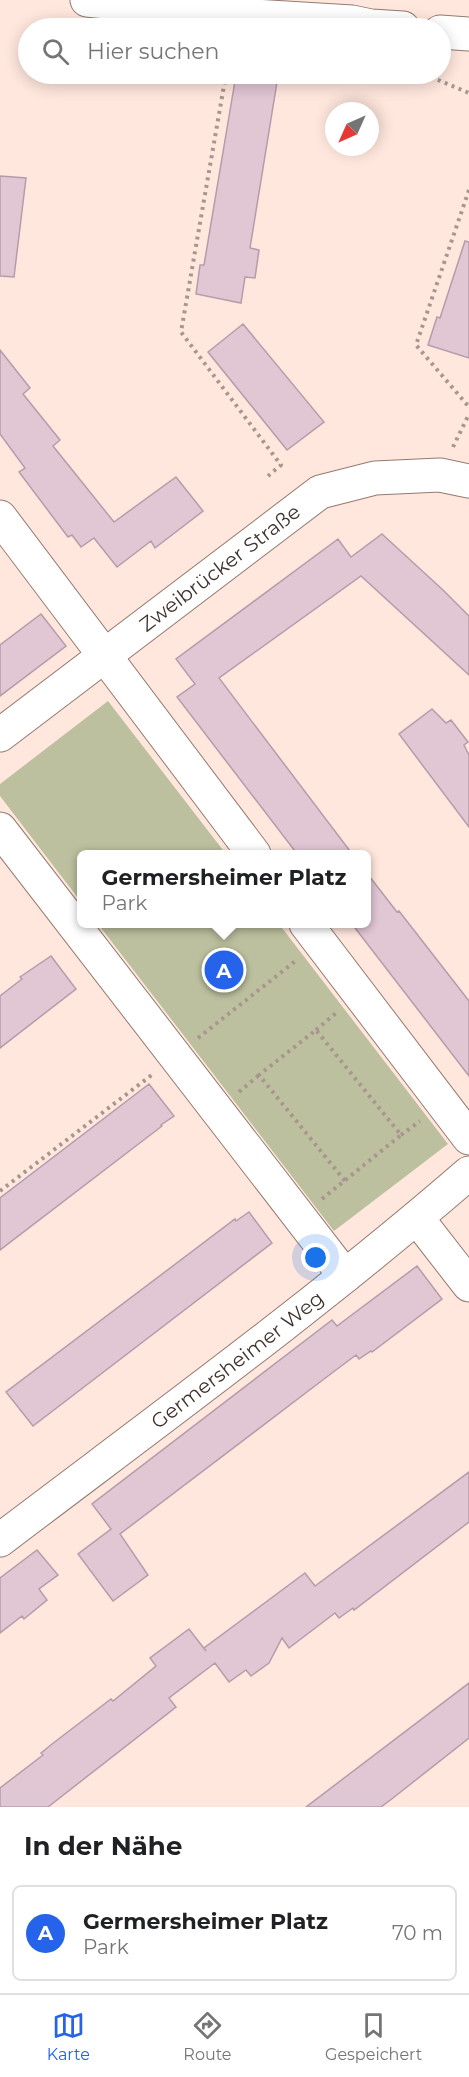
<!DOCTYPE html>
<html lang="de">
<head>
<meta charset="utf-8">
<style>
  :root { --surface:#fff; --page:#f2f2f2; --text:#202124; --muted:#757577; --line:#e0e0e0; --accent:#2563eb }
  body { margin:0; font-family:Montserrat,sans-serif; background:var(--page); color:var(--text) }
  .compass { position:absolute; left:325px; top:102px; width:54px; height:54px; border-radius:50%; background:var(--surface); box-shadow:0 3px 15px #0003; rotate:225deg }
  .you { position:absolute; left:316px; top:1258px; width:21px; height:21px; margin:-15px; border:4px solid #fff; border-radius:50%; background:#1a73e8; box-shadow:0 0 0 9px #1a73e833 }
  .badge { display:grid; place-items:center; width:39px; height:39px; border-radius:50%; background:var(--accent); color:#fff; font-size:20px; font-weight:700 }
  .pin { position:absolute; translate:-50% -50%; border:3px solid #fff; box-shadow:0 2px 6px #0006 }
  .popup { position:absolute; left:77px; top:850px; width:294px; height:78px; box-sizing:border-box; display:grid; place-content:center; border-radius:9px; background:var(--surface); filter:drop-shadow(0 2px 4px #0005); font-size:20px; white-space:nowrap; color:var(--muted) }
  .popup b { font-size:22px; color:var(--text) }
  .popup::after { content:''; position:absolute; left:50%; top:100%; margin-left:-12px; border:12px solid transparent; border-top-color:var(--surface) }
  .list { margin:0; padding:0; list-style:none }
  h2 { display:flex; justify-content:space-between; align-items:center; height:78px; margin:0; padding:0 24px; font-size:26px }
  h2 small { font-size:20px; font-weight:400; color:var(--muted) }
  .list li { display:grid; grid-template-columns:39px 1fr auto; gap:18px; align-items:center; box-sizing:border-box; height:96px; margin:0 12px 12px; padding:0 12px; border:2px solid var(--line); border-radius:9px }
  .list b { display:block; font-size:22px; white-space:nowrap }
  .list p { margin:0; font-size:20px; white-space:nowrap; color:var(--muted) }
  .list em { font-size:20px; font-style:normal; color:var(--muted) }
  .icon { flex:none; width:33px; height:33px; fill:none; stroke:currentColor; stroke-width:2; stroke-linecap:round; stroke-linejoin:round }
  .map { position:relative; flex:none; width:469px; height:1807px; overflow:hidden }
  .search { position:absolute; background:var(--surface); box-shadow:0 3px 15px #0003; left:18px; right:18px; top:18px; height:66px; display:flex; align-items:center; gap:15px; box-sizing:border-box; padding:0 21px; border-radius:33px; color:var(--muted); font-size:22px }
  .sheet { height:186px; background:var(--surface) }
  nav { display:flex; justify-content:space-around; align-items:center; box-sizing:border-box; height:84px; border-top:2px solid var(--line); background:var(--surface); font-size:16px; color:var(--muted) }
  nav a { display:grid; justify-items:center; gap:3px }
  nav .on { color:var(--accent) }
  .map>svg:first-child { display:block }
  .green { fill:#bcc09e }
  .building { fill:#e1c6d4; stroke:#b69caa; stroke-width:1.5 }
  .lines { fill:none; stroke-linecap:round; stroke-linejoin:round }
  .minor-casing { stroke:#947a6f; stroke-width:35 }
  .path { stroke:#a8968e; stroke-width:4; stroke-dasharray:3 4.5; stroke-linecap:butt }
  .minor { stroke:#fff; stroke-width:33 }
  .labels { text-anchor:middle; stroke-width:4.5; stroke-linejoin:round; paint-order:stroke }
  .street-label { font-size:20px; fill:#3e332e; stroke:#fff }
</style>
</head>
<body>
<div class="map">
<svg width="469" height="1807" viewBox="0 0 469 1807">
  <rect width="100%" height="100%" fill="#ffe7dd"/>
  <!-- green -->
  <path class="green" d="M108,701L226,854H82L81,902L0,796V784Z
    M98,924H279L448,1144L334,1231Z"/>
  <!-- building -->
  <path class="building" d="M236,75L277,82L250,248L259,250L255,278L245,277L241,303L196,294L200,265H204Z
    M0,176L26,178L14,277L0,276Z
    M465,241L469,242V358L428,345L437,317L440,318Z
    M243,324L324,422L287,450L208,352Z
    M0,350L30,388L23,394L60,440L53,446L114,522L176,477L203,511L155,548L151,541L117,567L94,538L81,547L72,535L68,537L19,472L25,468L0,434Z
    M382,534L443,590L469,616V675L361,576L219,678L353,855H298L177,697L195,684L176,659L338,539L351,557Z
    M41,614L66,646L0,696V645Z
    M432,709L446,723L451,720L468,742L464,745L469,755V827L399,734Z
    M366,872L397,912L399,911L469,1001V1076L352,924H366Z
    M51,956L76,989L0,1048V996L22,979L20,977Z
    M149,1084L174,1116L161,1125L162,1126L0,1250V1198Z
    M249,1212L272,1243L33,1426L6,1392L235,1219L236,1221Z
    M417,1266L442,1299L372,1352L371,1351L359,1359L356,1355L328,1376L120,1534L148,1575L113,1601L78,1554L111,1529L92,1504L332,1320L337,1326Z
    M469,1472V1522L354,1610L353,1608L339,1618L335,1613L289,1648L282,1638L269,1663L251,1676L246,1670L229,1682L215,1663L169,1698L176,1707L48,1807H0V1788L43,1755L41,1753L52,1744L111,1699L113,1701L156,1666L150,1658L189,1629L206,1651L204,1648L305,1573L315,1586Z
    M37,1550L58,1575L39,1589L47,1600L24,1619L22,1616L0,1633V1578Z
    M469,1683V1738L393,1798L381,1807H306Z"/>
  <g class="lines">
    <defs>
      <g id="minor">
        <path d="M87,0L237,15L352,22L371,26L403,28"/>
        <path d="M440,32L469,34"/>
        <path d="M0,517L254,854"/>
        <path id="s1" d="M0,735L320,492L375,478L440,475L469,481"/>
        <path d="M0,829L345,1276"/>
        <path d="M306,924L469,1138"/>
        <path d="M417,1218L469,1285"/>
        <path id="s2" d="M0,1540C158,1420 319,1303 469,1173"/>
      </g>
    </defs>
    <!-- minor casing -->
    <use href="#minor" class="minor-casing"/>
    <!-- path -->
    <path class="path" d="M226,74L181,332L281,465L268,476
      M424,74L469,93
      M469,190L416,345L469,407
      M453,447L469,414
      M316,1030L336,1013
      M198,1038L298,959
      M239,1092L259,1075
      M401,1135L420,1121
      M0,1191L153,1074
      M322,1199L401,1135L316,1030L259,1075L345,1181"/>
    <!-- minor -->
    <use href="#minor" class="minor"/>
  </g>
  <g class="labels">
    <!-- street labels -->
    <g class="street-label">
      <text dy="7" stroke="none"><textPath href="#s1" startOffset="276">Zweibrücker Straße</textPath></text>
      <text dy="7" stroke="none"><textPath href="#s2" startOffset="298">Germersheimer Weg</textPath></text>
    </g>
  </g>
</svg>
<svg class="compass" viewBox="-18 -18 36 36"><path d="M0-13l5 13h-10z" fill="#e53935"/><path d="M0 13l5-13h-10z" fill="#757577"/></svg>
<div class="you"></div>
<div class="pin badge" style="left:224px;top:970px">A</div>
<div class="popup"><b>Germersheimer Platz</b>Park</div>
<div class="search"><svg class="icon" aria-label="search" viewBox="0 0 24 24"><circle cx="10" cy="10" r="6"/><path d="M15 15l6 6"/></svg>Hier suchen</div>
</div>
<section class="sheet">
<h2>In der Nähe<small></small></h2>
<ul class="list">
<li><span class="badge">A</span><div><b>Germersheimer Platz</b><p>Park</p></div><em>70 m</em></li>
</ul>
</section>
<nav>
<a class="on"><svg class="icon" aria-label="map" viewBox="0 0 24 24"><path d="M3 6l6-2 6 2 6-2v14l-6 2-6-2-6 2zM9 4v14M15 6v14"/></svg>Karte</a>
<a><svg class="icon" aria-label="directions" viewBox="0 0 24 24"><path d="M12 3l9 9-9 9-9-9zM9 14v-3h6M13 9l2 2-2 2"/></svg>Route</a>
<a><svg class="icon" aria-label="saved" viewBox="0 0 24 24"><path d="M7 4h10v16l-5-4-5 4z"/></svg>Gespeichert</a>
</nav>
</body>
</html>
